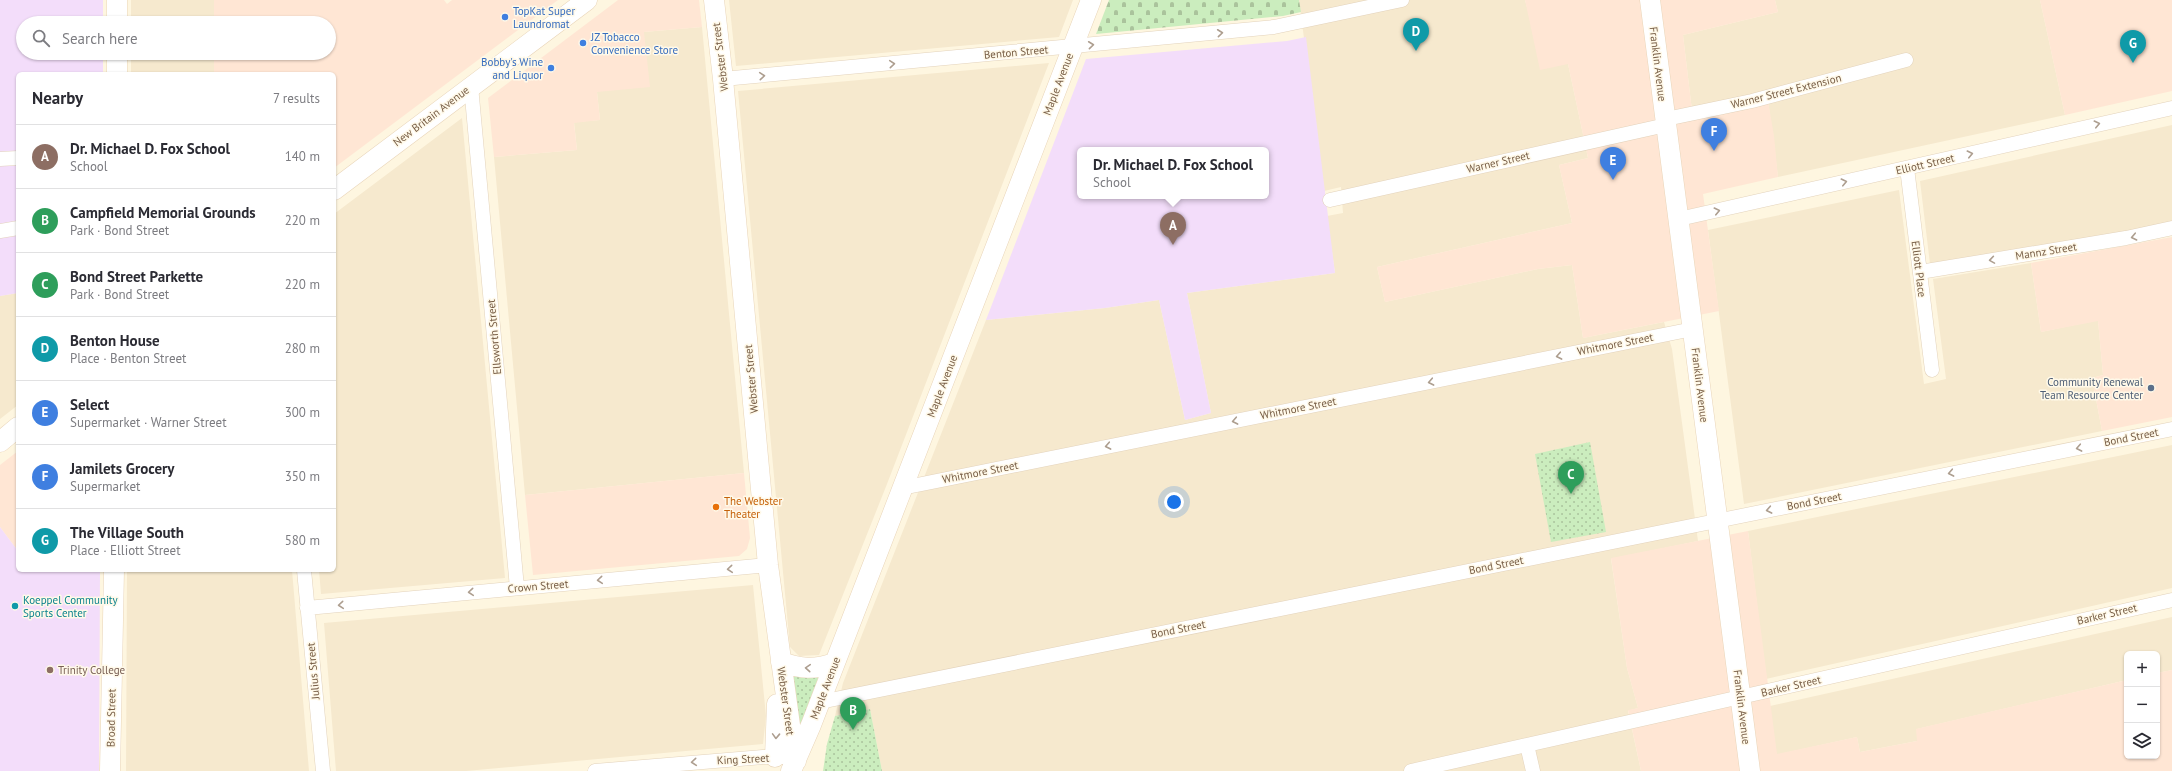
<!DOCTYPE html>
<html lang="en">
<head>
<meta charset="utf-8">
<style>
  :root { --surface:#fff; --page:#f2f2f3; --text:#2b2b33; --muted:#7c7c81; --line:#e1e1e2; --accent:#854f36 }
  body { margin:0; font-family:"PT Sans",sans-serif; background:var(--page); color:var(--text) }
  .controls { position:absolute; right:12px; bottom:12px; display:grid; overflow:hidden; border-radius:6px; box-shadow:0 1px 3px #0004 }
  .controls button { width:36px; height:36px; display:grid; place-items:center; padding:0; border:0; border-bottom:1px solid var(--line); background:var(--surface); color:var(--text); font:20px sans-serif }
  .you { position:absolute; left:1174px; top:502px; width:14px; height:14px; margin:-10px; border:3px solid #fff; border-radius:50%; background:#1a73e8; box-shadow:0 0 0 6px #1a73e833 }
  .badge { display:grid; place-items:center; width:26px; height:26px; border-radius:50%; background:var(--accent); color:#fff; font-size:13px; font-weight:700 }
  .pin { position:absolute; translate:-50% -33px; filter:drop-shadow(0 1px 2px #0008) }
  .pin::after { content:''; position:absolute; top:21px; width:14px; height:12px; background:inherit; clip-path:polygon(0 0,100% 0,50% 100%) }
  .popup { position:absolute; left:1077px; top:147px; width:192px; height:52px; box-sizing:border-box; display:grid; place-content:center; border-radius:6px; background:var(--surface); filter:drop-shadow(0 1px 3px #0005); font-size:13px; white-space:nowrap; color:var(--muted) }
  .popup b { font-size:15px; color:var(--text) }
  .popup::after { content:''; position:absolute; left:50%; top:100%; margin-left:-8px; border:8px solid transparent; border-top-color:var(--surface) }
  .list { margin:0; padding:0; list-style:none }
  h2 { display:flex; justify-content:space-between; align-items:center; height:52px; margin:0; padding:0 16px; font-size:17px }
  h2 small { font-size:13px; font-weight:400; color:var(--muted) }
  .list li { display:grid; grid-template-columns:26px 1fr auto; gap:12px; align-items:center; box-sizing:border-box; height:64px; padding:0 16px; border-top:1px solid var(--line) }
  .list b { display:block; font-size:15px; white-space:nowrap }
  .list p { margin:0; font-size:13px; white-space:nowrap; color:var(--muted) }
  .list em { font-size:13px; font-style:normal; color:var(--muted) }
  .icon { flex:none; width:22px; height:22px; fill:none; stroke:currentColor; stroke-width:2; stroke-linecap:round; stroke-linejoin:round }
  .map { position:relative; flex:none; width:2172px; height:771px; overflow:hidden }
  .search { position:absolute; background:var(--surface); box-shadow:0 1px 3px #0004; left:16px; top:16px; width:320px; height:44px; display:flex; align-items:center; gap:10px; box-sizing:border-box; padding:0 14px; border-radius:22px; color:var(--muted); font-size:15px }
  .panel { position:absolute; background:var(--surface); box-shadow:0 1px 3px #0004; left:16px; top:72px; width:320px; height:500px; border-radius:6px }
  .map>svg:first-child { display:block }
  .residential { fill:#f6e9ce }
  .commercial { fill:#ffe6d4 }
  .education { fill:#f3ddfa; fill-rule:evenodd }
  .cemetery { fill:url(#cemetery-stones) }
  .park { fill:url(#park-dots) }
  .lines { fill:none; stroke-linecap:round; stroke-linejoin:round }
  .street-casing { stroke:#e3d3bc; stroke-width:15 }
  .secondary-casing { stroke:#e9d5b9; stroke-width:21 }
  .street { stroke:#fff; stroke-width:14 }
  .secondary { stroke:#fff; stroke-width:20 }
  .oneway { stroke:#ad9e8f }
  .shop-dot { fill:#3f7fe0; stroke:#fff9e9; stroke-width:1.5 }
  .service-dot { fill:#5c6f8a; stroke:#fff9e9; stroke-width:1.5 }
  .food-dot { fill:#e8710a; stroke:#fff9e9; stroke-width:1.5 }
  .culture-dot { fill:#0f9aa8; stroke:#fff9e9; stroke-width:1.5 }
  .education-dot { fill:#8d6e63; stroke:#fff9e9; stroke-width:1.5 }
  .labels { text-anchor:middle; stroke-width:3; stroke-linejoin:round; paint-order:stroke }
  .shop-label { font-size:11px; fill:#366cbe; stroke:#fff9e9; text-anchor:start }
  .street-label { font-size:11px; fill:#775d45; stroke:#fff9e9 }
  .service-label { font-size:11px; fill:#4e5e75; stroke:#fff9e9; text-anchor:end }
  .food-label { font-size:11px; fill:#c56008; stroke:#fff9e9; text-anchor:start }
  .culture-label { font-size:11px; fill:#0d838f; stroke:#fff9e9; text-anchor:start }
  .education-label { font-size:11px; fill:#785e54; stroke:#fff9e9; text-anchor:start }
</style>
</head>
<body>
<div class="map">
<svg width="2172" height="771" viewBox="0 0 2172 771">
  <defs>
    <pattern id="cemetery-stones" width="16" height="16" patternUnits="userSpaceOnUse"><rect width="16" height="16" fill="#cbedbe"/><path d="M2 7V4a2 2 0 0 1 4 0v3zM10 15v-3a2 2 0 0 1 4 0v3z" fill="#aac39c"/></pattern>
    <pattern id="park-dots" width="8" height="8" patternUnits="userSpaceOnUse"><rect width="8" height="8" fill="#cbedbe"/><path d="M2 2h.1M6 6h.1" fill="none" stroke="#aac39c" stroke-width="1.8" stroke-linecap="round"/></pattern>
  </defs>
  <rect width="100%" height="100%" fill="#fef6e0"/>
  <!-- residential -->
  <path class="residential" d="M131,0H214V23H131Z
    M729,0H1073L1059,37L736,66Z
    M1299,0H1525L1533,29L1568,64L1588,158L1559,165L1572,223L1377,267L1385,302L1538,269L1572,265L1583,338L1664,322L1672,349L1698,541L1611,559L1627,668L1638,708L1628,711L1641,771H882L870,709L835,716L843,683L986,320L1105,308L1159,300L1185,420L1211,413L1187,293L1335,273L1327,216L1343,213L1341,187L1324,191Z
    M1775,0H2040L2065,115L1778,177L1768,101L1693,119L1683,35L1778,12Z
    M702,27L744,473L525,495L494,157L577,150L574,122L600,120L597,92L644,32Z
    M131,53H214V74H131Z
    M1049,63L887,484L819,655L799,656L790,647L738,91Z
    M462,118L505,578L321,594L319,570H334V214Z
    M2172,125V222L2092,238L1930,264L1920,181Z
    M1899,190L1924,384L1946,379L1933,279L2031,263L2041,332L2098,320L2103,375L2092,378L2102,431L1744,504L1708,230Z
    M18,293V405L0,419V296Z
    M2172,445V588L1766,679L1748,531Z
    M127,570H292L309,771H126Z
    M753,585L766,716L763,744L466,771H336L324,623Z
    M2172,617V670L2157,673V654H2127V680L1917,729V741L1860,752L1857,737L1776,755L1770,706Z"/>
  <!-- commercial -->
  <path class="commercial" d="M214,0H444L447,4L452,0H558L334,168V74H214V53H329V23H214Z
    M618,0H699L702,27L644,32L650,87L597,92L600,120L574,123L577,150L494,157L488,98Z
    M1525,0H1775L1778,12L1683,35L1693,119L1768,101L1774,136L1778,177L1703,194L1719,311L1583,338L1572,265L1538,269L1385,302L1377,267L1572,223L1559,165L1588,158L1568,64L1540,70Z
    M2040,0H2172V91L2065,115Z
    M2172,237V417L2102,431L2092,378L2103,375L2098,321L2041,332L2031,263Z
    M18,451V551L0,527V465Z
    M744,473L750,538L747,549L739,556L533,575L525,495Z
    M1748,531L1777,754L1857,737L1860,752L1917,741L1916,729L2127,680V756H2157V673L2172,670V771H1641L1628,710L1638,708L1627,668L1611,558Z"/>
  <!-- education -->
  <path class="education" d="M0,0H103V23H23V53H103V74H18V293L0,296Z
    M1306,37L1335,273L1187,293L1211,413L1185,420L1159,300L1105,308L986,320L1086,59L1287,41ZM1080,150H1266V196H1080Z
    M0,527L18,551V570H100L99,771H0Z"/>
  <!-- cemetery -->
  <path class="cemetery" d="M1109,0H1299L1301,12L1283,16L1096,34Z"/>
  <!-- park -->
  <path class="park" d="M1590,442L1606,532L1551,542L1535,454Z
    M790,674L804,678L819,676L800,726Z
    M870,709L882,771H823L827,744L835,716Z"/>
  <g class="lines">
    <defs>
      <path id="street" d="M723,79L1274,27L1402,0
        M471,86L517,588
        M1666,119L1752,101L1906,60
        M0,159L18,158
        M1907,168L1932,370
        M1330,200L1666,125
        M1679,219L2172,108
        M0,231L18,228
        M1920,272L2126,238L2172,228
        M902,488L1693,329
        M304,570L323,771
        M307,608L768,565
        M820,702L2172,429
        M1527,745L1533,771
        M595,771L763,757H783
        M1411,771L2172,600"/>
      <path id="secondary" d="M714,0L723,79L768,565L793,747L796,761
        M1650,0L1750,771
        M117,23V0
        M117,74V53
        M334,190L587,0
        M0,442L18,427
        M781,662C801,669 814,670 835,663
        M775,757L777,704
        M110,771L114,570
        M791,771L811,725L1091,0"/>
    </defs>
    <!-- street casing -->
    <use href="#street" class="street-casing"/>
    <!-- secondary casing -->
    <use href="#secondary" class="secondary-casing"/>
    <!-- street -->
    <use href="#street" class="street"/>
    <!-- secondary -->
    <use href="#secondary" class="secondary"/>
  </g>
  <!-- one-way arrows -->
  <defs><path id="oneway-chevron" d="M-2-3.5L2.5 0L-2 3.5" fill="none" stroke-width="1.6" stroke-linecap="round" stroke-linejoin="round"/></defs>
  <g class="oneway">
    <use href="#oneway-chevron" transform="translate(1220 33) rotate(-6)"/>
    <use href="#oneway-chevron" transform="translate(1091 45) rotate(-6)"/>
    <use href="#oneway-chevron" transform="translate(892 64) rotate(-5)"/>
    <use href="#oneway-chevron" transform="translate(762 76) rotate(-5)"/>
    <use href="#oneway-chevron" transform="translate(2097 124) rotate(-13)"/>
    <use href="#oneway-chevron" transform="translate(1970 154) rotate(-13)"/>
    <use href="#oneway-chevron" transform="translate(1844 182) rotate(-13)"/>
    <use href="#oneway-chevron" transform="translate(1717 211) rotate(-13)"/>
    <use href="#oneway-chevron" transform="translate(2134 237) rotate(168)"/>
    <use href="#oneway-chevron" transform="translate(1992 260) rotate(171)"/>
    <use href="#oneway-chevron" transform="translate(1559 356) rotate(169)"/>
    <use href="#oneway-chevron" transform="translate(1431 382) rotate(169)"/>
    <use href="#oneway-chevron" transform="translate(1235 421) rotate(169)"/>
    <use href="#oneway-chevron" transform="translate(1108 446) rotate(169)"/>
    <use href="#oneway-chevron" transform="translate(2079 448) rotate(169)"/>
    <use href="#oneway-chevron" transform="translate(1951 473) rotate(169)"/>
    <use href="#oneway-chevron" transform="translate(1769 510) rotate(169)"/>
    <use href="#oneway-chevron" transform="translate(730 569) rotate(175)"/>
    <use href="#oneway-chevron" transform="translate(600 580) rotate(175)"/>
    <use href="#oneway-chevron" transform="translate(471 592) rotate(175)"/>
    <use href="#oneway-chevron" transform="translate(341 605) rotate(175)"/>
    <use href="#oneway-chevron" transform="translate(808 668) rotate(-176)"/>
    <use href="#oneway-chevron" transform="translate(776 736) rotate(92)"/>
    <use href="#oneway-chevron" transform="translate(694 762) rotate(175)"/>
  </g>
  <!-- markers -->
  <g class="shop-dot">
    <circle cx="505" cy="17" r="4"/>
    <circle cx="583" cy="43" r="4"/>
    <circle cx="551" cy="68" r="4"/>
  </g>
  <circle class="service-dot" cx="2151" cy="388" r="4"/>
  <circle class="food-dot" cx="716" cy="507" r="4"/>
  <circle class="culture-dot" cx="15" cy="606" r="4"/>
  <circle class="education-dot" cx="50" cy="670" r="4"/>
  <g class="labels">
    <!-- shop labels -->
    <g class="shop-label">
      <text x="513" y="15">TopKat Super<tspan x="513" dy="13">Laundromat</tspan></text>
      <text x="591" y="41">JZ Tobacco<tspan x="591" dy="13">Convenience Store</tspan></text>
      <text x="543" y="66" text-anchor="end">Bobby's Wine<tspan x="543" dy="13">and Liquor</tspan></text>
    </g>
    <!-- street labels -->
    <g class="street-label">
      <text transform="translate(1016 52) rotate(-5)" y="4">Benton Street</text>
      <text transform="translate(720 57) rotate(-97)" y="4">Webster Street</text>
      <text transform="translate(1658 64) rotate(83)" y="4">Franklin Avenue</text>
      <text transform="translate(1058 84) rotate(-69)" y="4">Maple Avenue</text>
      <text transform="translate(1786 91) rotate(-14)" y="4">Warner Street Extension</text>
      <text transform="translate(431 116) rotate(-37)" y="4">New Britain Avenue</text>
      <text transform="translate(1498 162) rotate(-13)" y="4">Warner Street</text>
      <text transform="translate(1925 164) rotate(-13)" y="4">Elliott Street</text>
      <text transform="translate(2046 251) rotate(-9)" y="4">Mannz Street</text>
      <text transform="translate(1919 269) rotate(83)" y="4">Elliott Place</text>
      <text transform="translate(494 337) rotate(-95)" y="4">Ellsworth Street</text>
      <text transform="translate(1615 344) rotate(-11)" y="4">Whitmore Street</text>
      <text transform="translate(751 379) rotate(-95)" y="4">Webster Street</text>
      <text transform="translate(1700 385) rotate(83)" y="4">Franklin Avenue</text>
      <text transform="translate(942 386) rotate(-69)" y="4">Maple Avenue</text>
      <text transform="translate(1298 408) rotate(-11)" y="4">Whitmore Street</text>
      <text transform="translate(2131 437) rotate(-11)" y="4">Bond Street</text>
      <text transform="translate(980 472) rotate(-11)" y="4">Whitmore Street</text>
      <text transform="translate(1814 501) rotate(-11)" y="4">Bond Street</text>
      <text transform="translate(1496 565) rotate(-11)" y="4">Bond Street</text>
      <text transform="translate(538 586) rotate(-5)" y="4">Crown Street</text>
      <text transform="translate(2107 614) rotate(-13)" y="4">Barker Street</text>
      <text transform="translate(1178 629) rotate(-11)" y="4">Bond Street</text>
      <text transform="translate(313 671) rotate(-95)" y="4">Julius Street</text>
      <text transform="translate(1791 686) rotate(-13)" y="4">Barker Street</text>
      <text transform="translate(825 688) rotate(-69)" y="4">Maple Avenue</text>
      <text transform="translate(786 701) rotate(82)" y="4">Webster Street</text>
      <text transform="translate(1742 707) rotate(83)" y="4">Franklin Avenue</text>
      <text transform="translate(111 718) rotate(-89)" y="4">Broad Street</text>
      <text transform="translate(743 759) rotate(-3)" y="4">King Street</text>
    </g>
    <!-- service labels -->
    <g class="service-label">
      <text x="2143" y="386">Community Renewal<tspan x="2143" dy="13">Team Resource Center</tspan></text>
    </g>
    <!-- food labels -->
    <g class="food-label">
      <text x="724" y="505">The Webster<tspan x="724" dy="13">Theater</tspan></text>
    </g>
    <!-- culture labels -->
    <g class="culture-label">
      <text x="23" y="604">Koeppel Community<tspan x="23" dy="13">Sports Center</tspan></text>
    </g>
    <!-- education labels -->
    <g class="education-label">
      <text x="58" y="674">Trinity College</text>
    </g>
  </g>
</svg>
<div class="controls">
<button>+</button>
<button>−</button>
<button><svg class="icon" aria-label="layers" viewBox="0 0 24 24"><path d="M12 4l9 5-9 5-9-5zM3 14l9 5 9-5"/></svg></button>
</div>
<div class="you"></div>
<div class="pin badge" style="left:1173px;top:245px;background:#8d6e63">A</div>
<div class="popup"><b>Dr. Michael D. Fox School</b>School</div>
<div class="pin badge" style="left:853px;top:730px;background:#2e9e5b">B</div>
<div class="pin badge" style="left:1571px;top:494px;background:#2e9e5b">C</div>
<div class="pin badge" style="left:1416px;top:51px;background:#0f9aa8">D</div>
<div class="pin badge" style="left:1613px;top:180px;background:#3f7fe0">E</div>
<div class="pin badge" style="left:1714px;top:151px;background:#3f7fe0">F</div>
<div class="pin badge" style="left:2133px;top:63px;background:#0f9aa8">G</div>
<div class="search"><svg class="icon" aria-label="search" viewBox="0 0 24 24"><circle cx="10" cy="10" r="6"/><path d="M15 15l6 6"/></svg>Search here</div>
<section class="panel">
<h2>Nearby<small>7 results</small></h2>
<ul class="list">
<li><span class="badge" style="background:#8d6e63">A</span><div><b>Dr. Michael D. Fox School</b><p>School</p></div><em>140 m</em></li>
<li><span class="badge" style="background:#2e9e5b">B</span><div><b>Campfield Memorial Grounds</b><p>Park · Bond Street</p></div><em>220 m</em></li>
<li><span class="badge" style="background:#2e9e5b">C</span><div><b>Bond Street Parkette</b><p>Park · Bond Street</p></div><em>220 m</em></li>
<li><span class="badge" style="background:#0f9aa8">D</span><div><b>Benton House</b><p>Place · Benton Street</p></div><em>280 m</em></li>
<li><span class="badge" style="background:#3f7fe0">E</span><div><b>Select</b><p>Supermarket · Warner Street</p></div><em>300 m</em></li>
<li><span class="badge" style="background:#3f7fe0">F</span><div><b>Jamilets Grocery</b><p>Supermarket</p></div><em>350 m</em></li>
<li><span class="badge" style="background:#0f9aa8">G</span><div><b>The Village South</b><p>Place · Elliott Street</p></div><em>580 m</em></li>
</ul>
</section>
</div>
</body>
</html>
